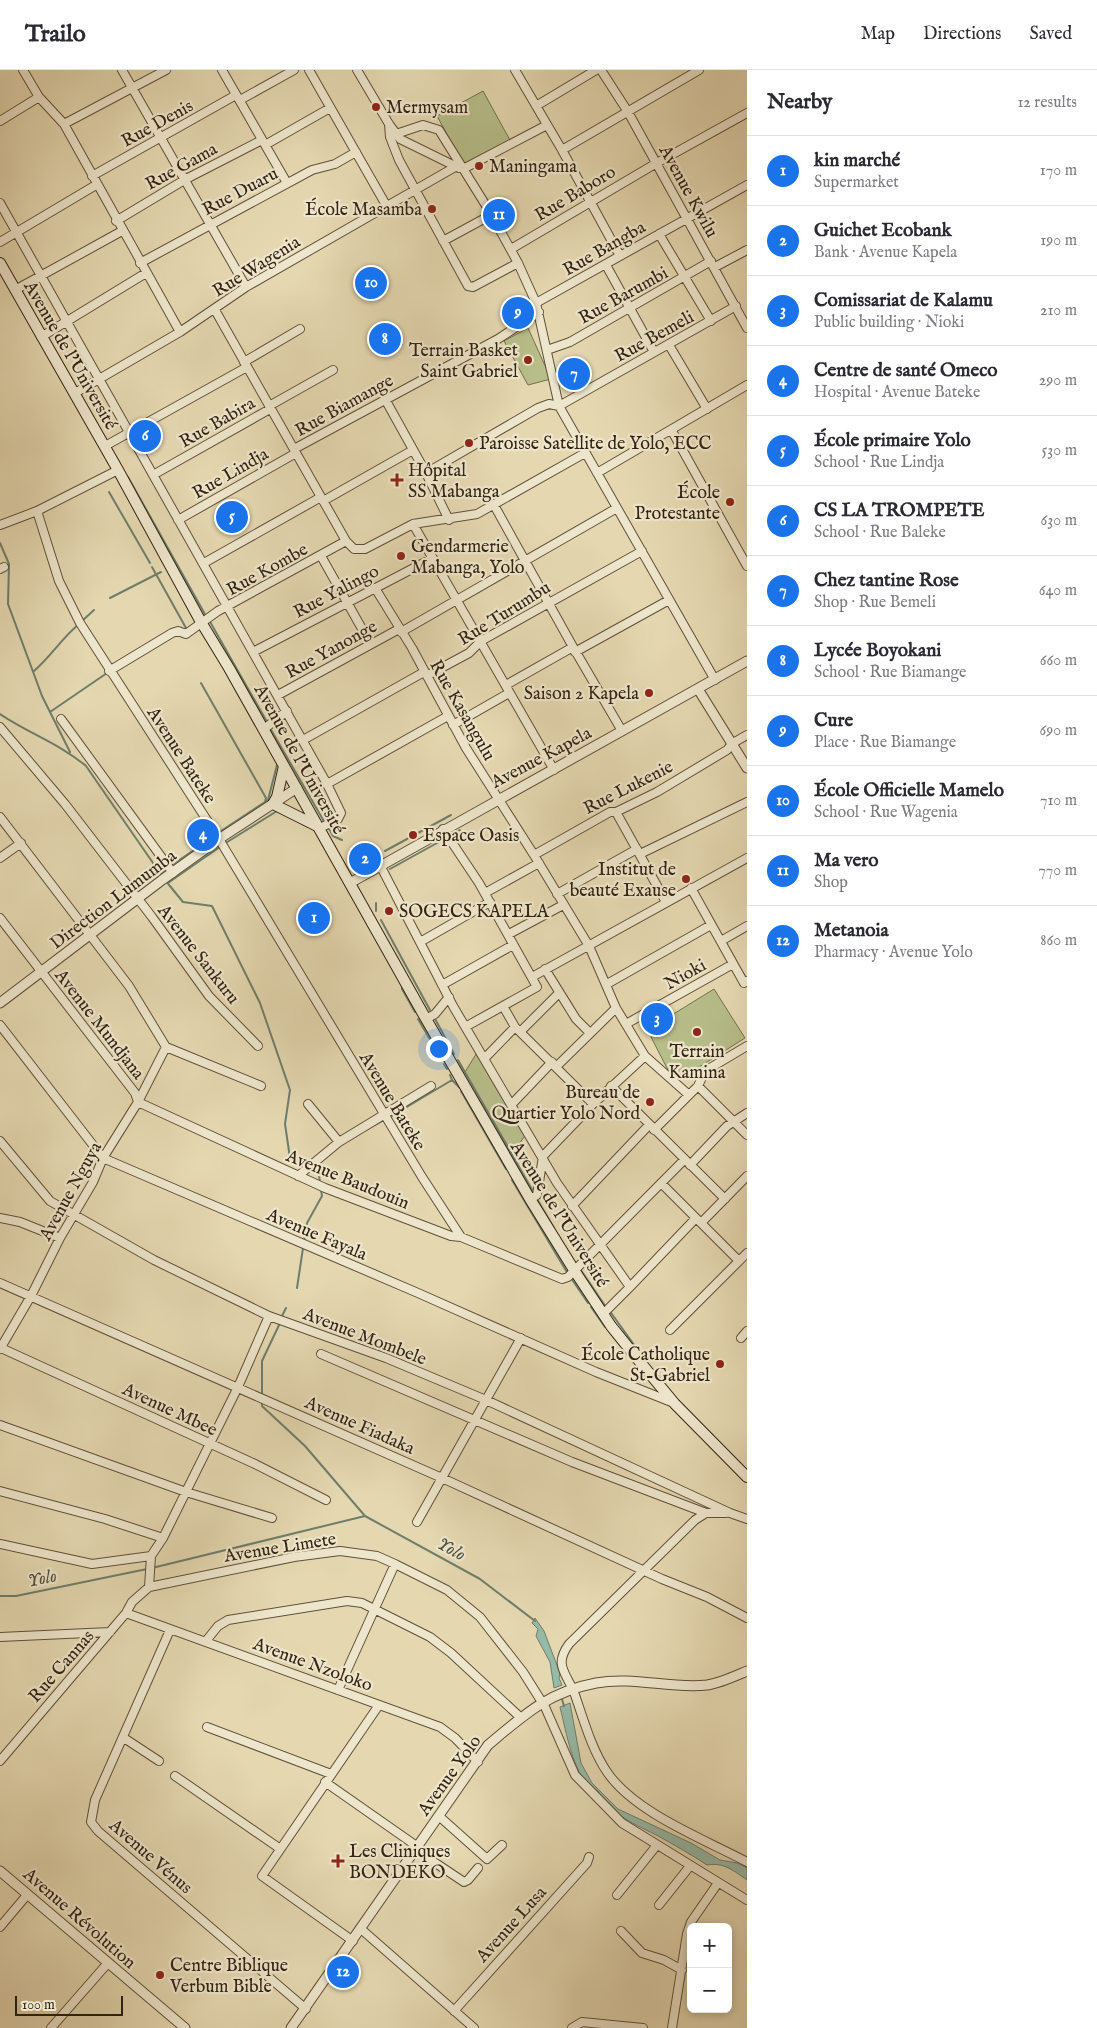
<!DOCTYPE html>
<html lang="en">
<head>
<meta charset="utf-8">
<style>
  :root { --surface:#fff; --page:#f7f7f7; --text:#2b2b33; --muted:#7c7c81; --line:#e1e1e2; --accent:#1a73e8 }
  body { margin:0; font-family:"IM FELL English",serif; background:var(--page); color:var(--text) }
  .controls { position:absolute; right:15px; bottom:15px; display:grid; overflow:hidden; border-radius:8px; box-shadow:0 2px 8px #0003 }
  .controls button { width:45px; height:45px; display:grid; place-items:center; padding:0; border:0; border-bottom:1px solid var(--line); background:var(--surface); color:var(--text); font:25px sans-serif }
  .scale { position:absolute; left:15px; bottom:12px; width:108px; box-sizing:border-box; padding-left:5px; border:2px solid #322313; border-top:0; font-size:14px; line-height:18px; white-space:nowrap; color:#322313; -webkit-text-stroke:4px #eee6cc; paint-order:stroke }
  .you { position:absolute; left:438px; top:978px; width:18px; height:18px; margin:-12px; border:4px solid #fff; border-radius:50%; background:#1a73e8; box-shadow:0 0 0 8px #1a73e833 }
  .badge { display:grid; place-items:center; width:32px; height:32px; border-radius:50%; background:var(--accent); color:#fff; font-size:16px; font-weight:700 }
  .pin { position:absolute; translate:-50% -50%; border:2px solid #fff; box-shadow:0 1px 5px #0006 }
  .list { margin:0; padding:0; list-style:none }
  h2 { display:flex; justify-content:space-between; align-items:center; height:65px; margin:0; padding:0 20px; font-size:21px }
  h2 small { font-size:16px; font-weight:400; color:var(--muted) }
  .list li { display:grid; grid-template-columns:32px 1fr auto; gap:15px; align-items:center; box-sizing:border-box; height:70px; padding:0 20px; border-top:1px solid var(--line) }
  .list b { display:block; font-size:19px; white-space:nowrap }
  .list p { margin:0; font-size:16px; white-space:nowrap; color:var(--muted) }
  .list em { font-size:16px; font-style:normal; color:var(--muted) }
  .map { position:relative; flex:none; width:747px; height:1958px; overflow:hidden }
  header { display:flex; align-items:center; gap:30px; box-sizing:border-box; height:70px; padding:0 25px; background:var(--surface); border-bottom:1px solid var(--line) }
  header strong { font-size:24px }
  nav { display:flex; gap:28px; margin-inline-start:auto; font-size:18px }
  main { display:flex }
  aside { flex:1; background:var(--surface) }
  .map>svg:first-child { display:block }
  .green { fill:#b7be8a; stroke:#74704e }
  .water { fill:#96baa8; stroke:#6e7e6c }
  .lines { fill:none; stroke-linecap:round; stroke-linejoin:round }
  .stream { stroke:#6e7e6c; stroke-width:2 }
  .minor-casing { stroke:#5f503a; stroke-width:10 }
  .tertiary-casing { stroke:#5f503a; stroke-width:11 }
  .secondary-casing { stroke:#322313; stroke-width:12 }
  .minor { stroke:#eee6cc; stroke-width:8 }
  .tertiary { stroke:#eee6cc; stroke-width:9 }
  .secondary { stroke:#eee6cc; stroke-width:10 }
  .poi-dot { fill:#8f2418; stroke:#eee6cc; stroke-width:2 }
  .labels { text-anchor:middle; stroke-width:4.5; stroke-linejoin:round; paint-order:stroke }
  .poi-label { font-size:18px; fill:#322313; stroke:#eee6cc; text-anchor:start }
  .street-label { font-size:18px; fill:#322313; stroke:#eee6cc }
  .water-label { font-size:19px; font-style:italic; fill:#505040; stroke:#eee6cc }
</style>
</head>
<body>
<header>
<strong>Trailo</strong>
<nav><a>Map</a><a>Directions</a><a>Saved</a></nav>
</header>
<main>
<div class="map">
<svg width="747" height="1958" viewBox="0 0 747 1958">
  <rect width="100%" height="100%" fill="#e5d8b1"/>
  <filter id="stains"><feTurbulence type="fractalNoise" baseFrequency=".004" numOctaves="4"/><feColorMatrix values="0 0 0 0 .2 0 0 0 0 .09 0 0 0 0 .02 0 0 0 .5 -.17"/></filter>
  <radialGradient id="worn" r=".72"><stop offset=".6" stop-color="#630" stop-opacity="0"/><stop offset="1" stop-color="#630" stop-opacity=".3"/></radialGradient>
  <!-- green -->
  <path class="green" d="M483,21L511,72L465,97L437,46Z
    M528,258L551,309L528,315L504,271Z
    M714,919L745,968L688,1004L669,1002L651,967L654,956Z
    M478,981L525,1066L512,1083L465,1002Z"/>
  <!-- water -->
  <path class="water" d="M535,1548L544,1561L560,1603L559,1608L562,1615L554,1618L550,1592L536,1566L538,1559L532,1553Z
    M570,1633L581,1693L592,1713L618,1739L691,1773L720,1790L737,1793L747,1798V1810C734,1801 724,1792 707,1795C692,1785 676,1776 660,1767C635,1754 612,1746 598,1721H591C572,1697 567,1666 560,1637Z"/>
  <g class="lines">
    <!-- stream -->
    <path class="stream" d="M128,407L206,546
      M109,422L150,493
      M0,473L9,494L8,534L42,626L70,682
      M152,497L186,558
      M110,528L161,502
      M209,550L267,652
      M82,551L94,540
      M34,601C51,586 62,568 79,554
      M201,613L266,728L265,732
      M50,642L107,603
      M0,644C28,663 60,674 86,696L162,806
      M270,658L325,753
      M299,752L308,757
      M328,757L333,766L342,770
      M218,763L268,730L277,695
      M451,765L460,760
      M224,774L277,741
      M385,781L451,745
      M172,795L213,767
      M390,799L446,768
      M161,804L168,798
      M165,810L183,832L212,836L260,933L290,1020L285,1054L290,1088L306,1097
      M168,813L221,776
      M376,833V841
      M381,850L431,942
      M402,914V919L415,942
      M434,947L454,984
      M418,949L441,988
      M458,990L534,1123
      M444,994L447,999
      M452,1010L460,1018
      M461,1021L506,1099
      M390,1047L452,1010L450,1005
      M366,1060L384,1050
      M310,1100L319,1105L320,1113
      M512,1110L568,1204
      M537,1129L554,1158
      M304,1171L307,1153L322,1126L321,1120
      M580,1199L606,1237
      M571,1208L588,1233
      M297,1218L303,1178
      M591,1237L605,1257
      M609,1240L640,1283
      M281,1248L286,1238
      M608,1260L632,1290
      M262,1327V1291L280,1253
      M262,1332V1336L305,1376L365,1446
      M152,1498L365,1446L480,1509L535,1551
      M0,1526H16L147,1499
      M561,1626L564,1636"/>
    <defs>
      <path id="minor" d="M23,0L39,27L64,54L166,0
        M122,0L246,217
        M222,0L287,113
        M309,0L386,135
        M357,0L389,54L400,69L459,98
        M515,0L562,80L620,186
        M601,0L628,42L747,258
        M240,30L294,0
        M536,36L596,0
        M0,51L39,27
        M64,54L180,262
        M389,54L390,67L399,90L468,216L473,217L518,193
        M396,64L423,55L439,60L490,142L518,193L536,233L559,336L715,610
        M265,75L330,38
        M562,80L699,0
        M463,99L547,55
        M92,106L236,25
        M0,133L327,714L341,743L338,749L320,758
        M116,151L186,109L262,70
        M659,164L711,251
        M443,171L491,145
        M0,172L96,115
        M511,179L655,94L747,43
        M140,193L312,100L335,94L356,82
        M606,195L654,282
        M715,197L747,180
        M15,220L122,161
        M536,233L747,115
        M215,240L321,427L346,471L354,479H365L413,454L477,444L585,383
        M41,267L146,203
        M669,275L707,339
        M547,280L570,272L711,191
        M244,292L300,259
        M75,323L180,262L246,217L455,97
        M385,329L426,403L449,450
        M269,336L333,300
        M672,361L747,496
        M105,376L247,297
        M294,379L498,269L539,242
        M426,403L538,338L549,334L559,336L736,236
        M597,403L747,315
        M153,405L270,339
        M323,431L413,380
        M494,435L573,577L622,661
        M37,441L59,511L80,553L219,769L422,1107L461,1167
        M178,450L296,383
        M413,454L554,700
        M0,455L37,441L118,400
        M321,486L370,573
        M204,493L321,427
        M0,499L4,497
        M375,518L412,578L466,678L534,785L589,876L616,938L645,986L689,1025
        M401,562L617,438
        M253,582L433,488
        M575,582L669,530
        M109,601L172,563L178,561L186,564L218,541L346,471
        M506,615L573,577
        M278,625L399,559
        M61,649L173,803
        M453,655L509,623
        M0,657L65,734L152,847L209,926L258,976
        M264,659L287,641
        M303,670L424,602L430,604L469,583L481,571L642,481
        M327,714L448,646
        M616,742L666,832
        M0,747L129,916L166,977L261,1016
        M443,759L479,813L537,917L467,956
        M640,784L747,732
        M534,785L610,742H616L657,722L727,680L733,673L747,665
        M0,788L21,773
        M380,795L453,936L557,1113L630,1217L696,1148
        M691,818L744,913L747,911
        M485,823L539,793
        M557,824L637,779
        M0,848L135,1023L138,1032L325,1118L451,1166L461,1167L562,1209L568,1207L684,1090
        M509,864L563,835
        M721,871L747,856
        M420,872L490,832
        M545,899L576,949L590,963
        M532,907L747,788
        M607,914L711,855
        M442,915L513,875
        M503,936L515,957L593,1034
        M426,949L435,944L449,927
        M626,954L733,894
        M0,955L103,1088L418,1223L596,1302L674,1333
        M520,962L559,923
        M485,988L515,957
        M557,996L616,938
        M611,1016L725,1129
        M698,1016L747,1065
        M308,1034L339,1072
        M512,1034L552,992
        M654,1060L698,1016L705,1001L747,976
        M0,1071L50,1131L154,1190L269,1246L386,1288L486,1330L730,1443L747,1449
        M690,1095L727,1056L747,1043
        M298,1106L339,1072L431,1016
        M661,1113L739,1191
        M530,1129L537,1125L543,1086L593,1034L645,986
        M572,1136L649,1055
        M0,1148L20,1152L60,1168
        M701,1153L747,1106
        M0,1213L442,1408L662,1509L707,1527L747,1548
        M603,1244L630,1217
        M670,1260L747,1183
        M741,1268L747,1261
        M1,1278L255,1394L326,1430
        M0,1279L31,1226L60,1168L93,1112L103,1088L138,1032L166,977
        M321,1284L572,1392L706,1443
        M0,1355L186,1422L272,1448
        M0,1421L105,1449L163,1468
        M726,1443H706L695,1450L569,1574C553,1596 567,1603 575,1625C584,1651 592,1680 607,1702C635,1743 704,1769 747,1792
        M417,1452L521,1268
        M0,1474L92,1494L151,1486
        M149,1517L151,1486L163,1468L238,1317L269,1246
        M126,1543L440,1657L455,1668L478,1692
        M170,1560L95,1730L91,1752L98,1761L306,1939
        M0,1567L110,1562
        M206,1571L218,1556L228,1550L347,1531L362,1533L430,1567L451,1583L520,1647
        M338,1620L395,1494
        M207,1657L331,1704
        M124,1668L159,1691
        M0,1691L126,1543L132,1532L149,1517L294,1487L340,1481L377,1486L395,1494L447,1520L480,1547L523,1602L545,1637L575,1705L622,1753L747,1830
        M175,1706L279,1778
        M325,1712L418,1777
        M440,1747L487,1789L502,1775
        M416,1780L464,1812L468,1810L478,1798
        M617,1825L657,1775
        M659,1835L690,1796
        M0,1857L27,1825
        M361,1859L474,1958
        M621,1861L642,1883L664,1890L682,1900
        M353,1871L262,1806L379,1635
        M454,1941L587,1793L589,1787
        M51,1958L107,1894
        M572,1958L582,1952L643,1958
        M672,1958L687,1864L691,1852L718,1813"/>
      <path id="tertiary" d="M698,619L747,698
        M350,813L747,591
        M0,933L162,810L219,769L297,718
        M0,1801L185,1958
        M291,1958L488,1675C524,1645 548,1622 596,1613C633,1606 670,1619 707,1615C720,1613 735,1606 747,1601"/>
      <path id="secondary" d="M0,193L118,400L201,552L229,598L422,942L530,1129L574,1200L611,1256L640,1292L675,1334L747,1407
        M284,696L277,727L273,734L319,757"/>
    </defs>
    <!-- minor casing -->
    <use href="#minor" class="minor-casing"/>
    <!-- tertiary casing -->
    <use href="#tertiary" class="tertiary-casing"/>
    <!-- secondary casing -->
    <use href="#secondary" class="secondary-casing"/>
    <!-- minor -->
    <use href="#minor" class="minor"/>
    <!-- tertiary -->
    <use href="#tertiary" class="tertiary"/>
    <!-- secondary -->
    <use href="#secondary" class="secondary"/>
  </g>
  <!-- markers -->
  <g class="poi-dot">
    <circle cx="376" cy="37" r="5"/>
    <circle cx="479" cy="96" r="5"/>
    <circle cx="432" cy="139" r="5"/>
    <circle cx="528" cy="290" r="5"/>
    <circle cx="469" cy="373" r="5"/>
    <path d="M394.5 402.5h5v5h5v5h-5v5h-5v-5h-5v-5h5z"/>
    <circle cx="730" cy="432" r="5"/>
    <circle cx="401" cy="486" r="5"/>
    <circle cx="649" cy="623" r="5"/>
    <circle cx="413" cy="765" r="5"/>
    <circle cx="686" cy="809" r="5"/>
    <circle cx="389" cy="841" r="5"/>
    <circle cx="697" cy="962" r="5"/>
    <circle cx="650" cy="1032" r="5"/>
    <circle cx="720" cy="1294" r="5"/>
    <path d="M335.5 1783.5h5v5h5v5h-5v5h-5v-5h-5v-5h5z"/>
    <circle cx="160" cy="1905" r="5"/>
  </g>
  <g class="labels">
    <!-- poi labels -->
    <g class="poi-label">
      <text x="386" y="43">Mermysam</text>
      <text x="489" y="102">Maningama</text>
      <text x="422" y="145" text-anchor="end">École Masamba</text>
      <text x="518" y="286" text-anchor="end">Terrain Basket<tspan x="518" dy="21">Saint Gabriel</tspan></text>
      <text x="479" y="379">Paroisse Satellite de Yolo, ECC</text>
      <text x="408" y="406">Hôpital<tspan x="408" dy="21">SS Mabanga</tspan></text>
      <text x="720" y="428" text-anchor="end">École<tspan x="720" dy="21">Protestante</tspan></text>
      <text x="411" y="482">Gendarmerie<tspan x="411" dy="21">Mabanga, Yolo</tspan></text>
      <text x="639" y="629" text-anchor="end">Saison 2 Kapela</text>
      <text x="423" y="771">Espace Oasis</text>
      <text x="676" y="805" text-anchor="end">Institut de<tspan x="676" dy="21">beauté Exause</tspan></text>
      <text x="399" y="847">SOGECS KAPELA</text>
      <text x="697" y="987" text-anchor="middle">Terrain<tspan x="697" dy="21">Kamina</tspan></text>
      <text x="640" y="1028" text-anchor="end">Bureau de<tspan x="640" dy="21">Quartier Yolo Nord</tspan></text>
      <text x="710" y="1290" text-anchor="end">École Catholique<tspan x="710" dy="21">St-Gabriel</tspan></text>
      <text x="349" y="1787">Les Cliniques<tspan x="349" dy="21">BONDEKO</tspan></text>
      <text x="170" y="1901">Centre Biblique<tspan x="170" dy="21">Verbum Bible</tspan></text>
    </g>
    <!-- street labels -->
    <g class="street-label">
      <text transform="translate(157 53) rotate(-29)" y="6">Rue Denis</text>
      <text transform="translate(181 96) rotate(-29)" y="6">Rue Gama</text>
      <text transform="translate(240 121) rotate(-28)" y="6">Rue Duaru</text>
      <text transform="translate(689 121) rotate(61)" y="6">Avenue Kwilu</text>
      <text transform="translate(575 123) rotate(-31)" y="6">Rue Baboro</text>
      <text transform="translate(604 178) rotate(-30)" y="6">Rue Bangba</text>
      <text transform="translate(256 196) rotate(-32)" y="6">Rue Wagenia</text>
      <text transform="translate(623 225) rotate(-29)" y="6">Rue Barumbi</text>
      <text transform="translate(654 266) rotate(-29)" y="6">Rue Bemeli</text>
      <text transform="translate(71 285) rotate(60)" y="6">Avenue de l’Université</text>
      <text transform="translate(344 335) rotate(-29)" y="6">Rue Biamange</text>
      <text transform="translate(217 352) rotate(-30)" y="6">Rue Babira</text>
      <text transform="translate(230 403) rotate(-30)" y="6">Rue Lindja</text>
      <text transform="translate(267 499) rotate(-29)" y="6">Rue Kombe</text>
      <text transform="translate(336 521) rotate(-28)" y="6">Rue Yalingo</text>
      <text transform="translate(504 543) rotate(-32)" y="6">Rue Turumbu</text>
      <text transform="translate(331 579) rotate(-29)" y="6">Rue Yanonge</text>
      <text transform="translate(463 640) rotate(60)" y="6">Rue Kasangulu</text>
      <text transform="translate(182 685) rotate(57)" y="6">Avenue Bateke</text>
      <text transform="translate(541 687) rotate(-28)" y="6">Avenue Kapela</text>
      <text transform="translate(300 689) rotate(61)" y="6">Avenue de l’Université</text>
      <text transform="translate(628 717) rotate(-27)" y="6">Rue Lukenie</text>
      <text transform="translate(113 829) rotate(-37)" y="6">Direction Lumumba</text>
      <text transform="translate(199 884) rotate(52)" y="6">Avenue Sankuru</text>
      <text transform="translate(685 904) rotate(-29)" y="6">Nioki</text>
      <text transform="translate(100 954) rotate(52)" y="6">Avenue Mundjana</text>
      <text transform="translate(393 1031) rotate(59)" y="6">Avenue Bateke</text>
      <text transform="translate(348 1109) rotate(22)" y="6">Avenue Baudouin</text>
      <text transform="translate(70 1121) rotate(-61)" y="6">Avenue Nguya</text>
      <text transform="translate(560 1144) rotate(58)" y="6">Avenue de l’Université</text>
      <text transform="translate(317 1164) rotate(23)" y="6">Avenue Fayala</text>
      <text transform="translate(365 1266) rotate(21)" y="6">Avenue Mombele</text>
      <text transform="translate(170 1339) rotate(25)" y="6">Avenue Mbee</text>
      <text transform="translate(360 1355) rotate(24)" y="6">Avenue Fiadaka</text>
      <text transform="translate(280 1477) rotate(-9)" y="6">Avenue Limete</text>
      <text transform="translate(313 1594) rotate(20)" y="6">Avenue Nzoloko</text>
      <text transform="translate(61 1596) rotate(-49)" y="6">Rue Cannas</text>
      <text transform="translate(449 1705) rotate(-54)" y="6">Avenue Yolo</text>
      <text transform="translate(151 1786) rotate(41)" y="6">Avenue Vénus</text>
      <text transform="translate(80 1848) rotate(41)" y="6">Avenue Révolution</text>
      <text transform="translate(511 1854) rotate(-48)" y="6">Avenue Lusa</text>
    </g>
    <!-- water labels -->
    <g class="water-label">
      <text transform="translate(452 1478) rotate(29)" y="7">Yolo</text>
      <text transform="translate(42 1507) rotate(-11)" y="7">Yolo</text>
    </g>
  </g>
  <rect width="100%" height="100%" filter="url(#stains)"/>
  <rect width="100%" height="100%" fill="url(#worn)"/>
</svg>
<div class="controls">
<button>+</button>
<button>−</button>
</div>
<div class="scale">100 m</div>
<div class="you"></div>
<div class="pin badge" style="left:314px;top:848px">1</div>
<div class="pin badge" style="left:365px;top:789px">2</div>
<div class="pin badge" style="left:657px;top:949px">3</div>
<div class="pin badge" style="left:203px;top:765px">4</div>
<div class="pin badge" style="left:232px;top:447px">5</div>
<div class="pin badge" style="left:145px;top:366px">6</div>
<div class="pin badge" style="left:574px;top:304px">7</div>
<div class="pin badge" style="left:385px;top:269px">8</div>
<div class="pin badge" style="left:518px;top:243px">9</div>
<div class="pin badge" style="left:371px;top:213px">10</div>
<div class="pin badge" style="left:499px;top:145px">11</div>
<div class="pin badge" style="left:343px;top:1902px">12</div>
</div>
<aside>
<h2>Nearby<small>12 results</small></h2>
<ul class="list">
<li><span class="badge">1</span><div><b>kin marché</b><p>Supermarket</p></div><em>170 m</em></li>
<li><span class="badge">2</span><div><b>Guichet Ecobank</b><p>Bank · Avenue Kapela</p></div><em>190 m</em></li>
<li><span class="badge">3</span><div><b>Comissariat de Kalamu</b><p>Public building · Nioki</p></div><em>210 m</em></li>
<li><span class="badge">4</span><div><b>Centre de santé Omeco</b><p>Hospital · Avenue Bateke</p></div><em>290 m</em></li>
<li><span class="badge">5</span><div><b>École primaire Yolo</b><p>School · Rue Lindja</p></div><em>530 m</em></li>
<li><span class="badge">6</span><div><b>CS LA TROMPETE</b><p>School · Rue Baleke</p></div><em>630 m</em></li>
<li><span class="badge">7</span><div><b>Chez tantine Rose</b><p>Shop · Rue Bemeli</p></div><em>640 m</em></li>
<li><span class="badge">8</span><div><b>Lycée Boyokani</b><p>School · Rue Biamange</p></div><em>660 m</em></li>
<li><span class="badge">9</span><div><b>Cure</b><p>Place · Rue Biamange</p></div><em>690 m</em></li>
<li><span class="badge">10</span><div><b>École Officielle Mamelo</b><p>School · Rue Wagenia</p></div><em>710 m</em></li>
<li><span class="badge">11</span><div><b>Ma vero</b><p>Shop</p></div><em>770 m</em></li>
<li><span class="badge">12</span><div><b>Metanoia</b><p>Pharmacy · Avenue Yolo</p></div><em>860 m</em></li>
</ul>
</aside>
</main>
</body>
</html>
